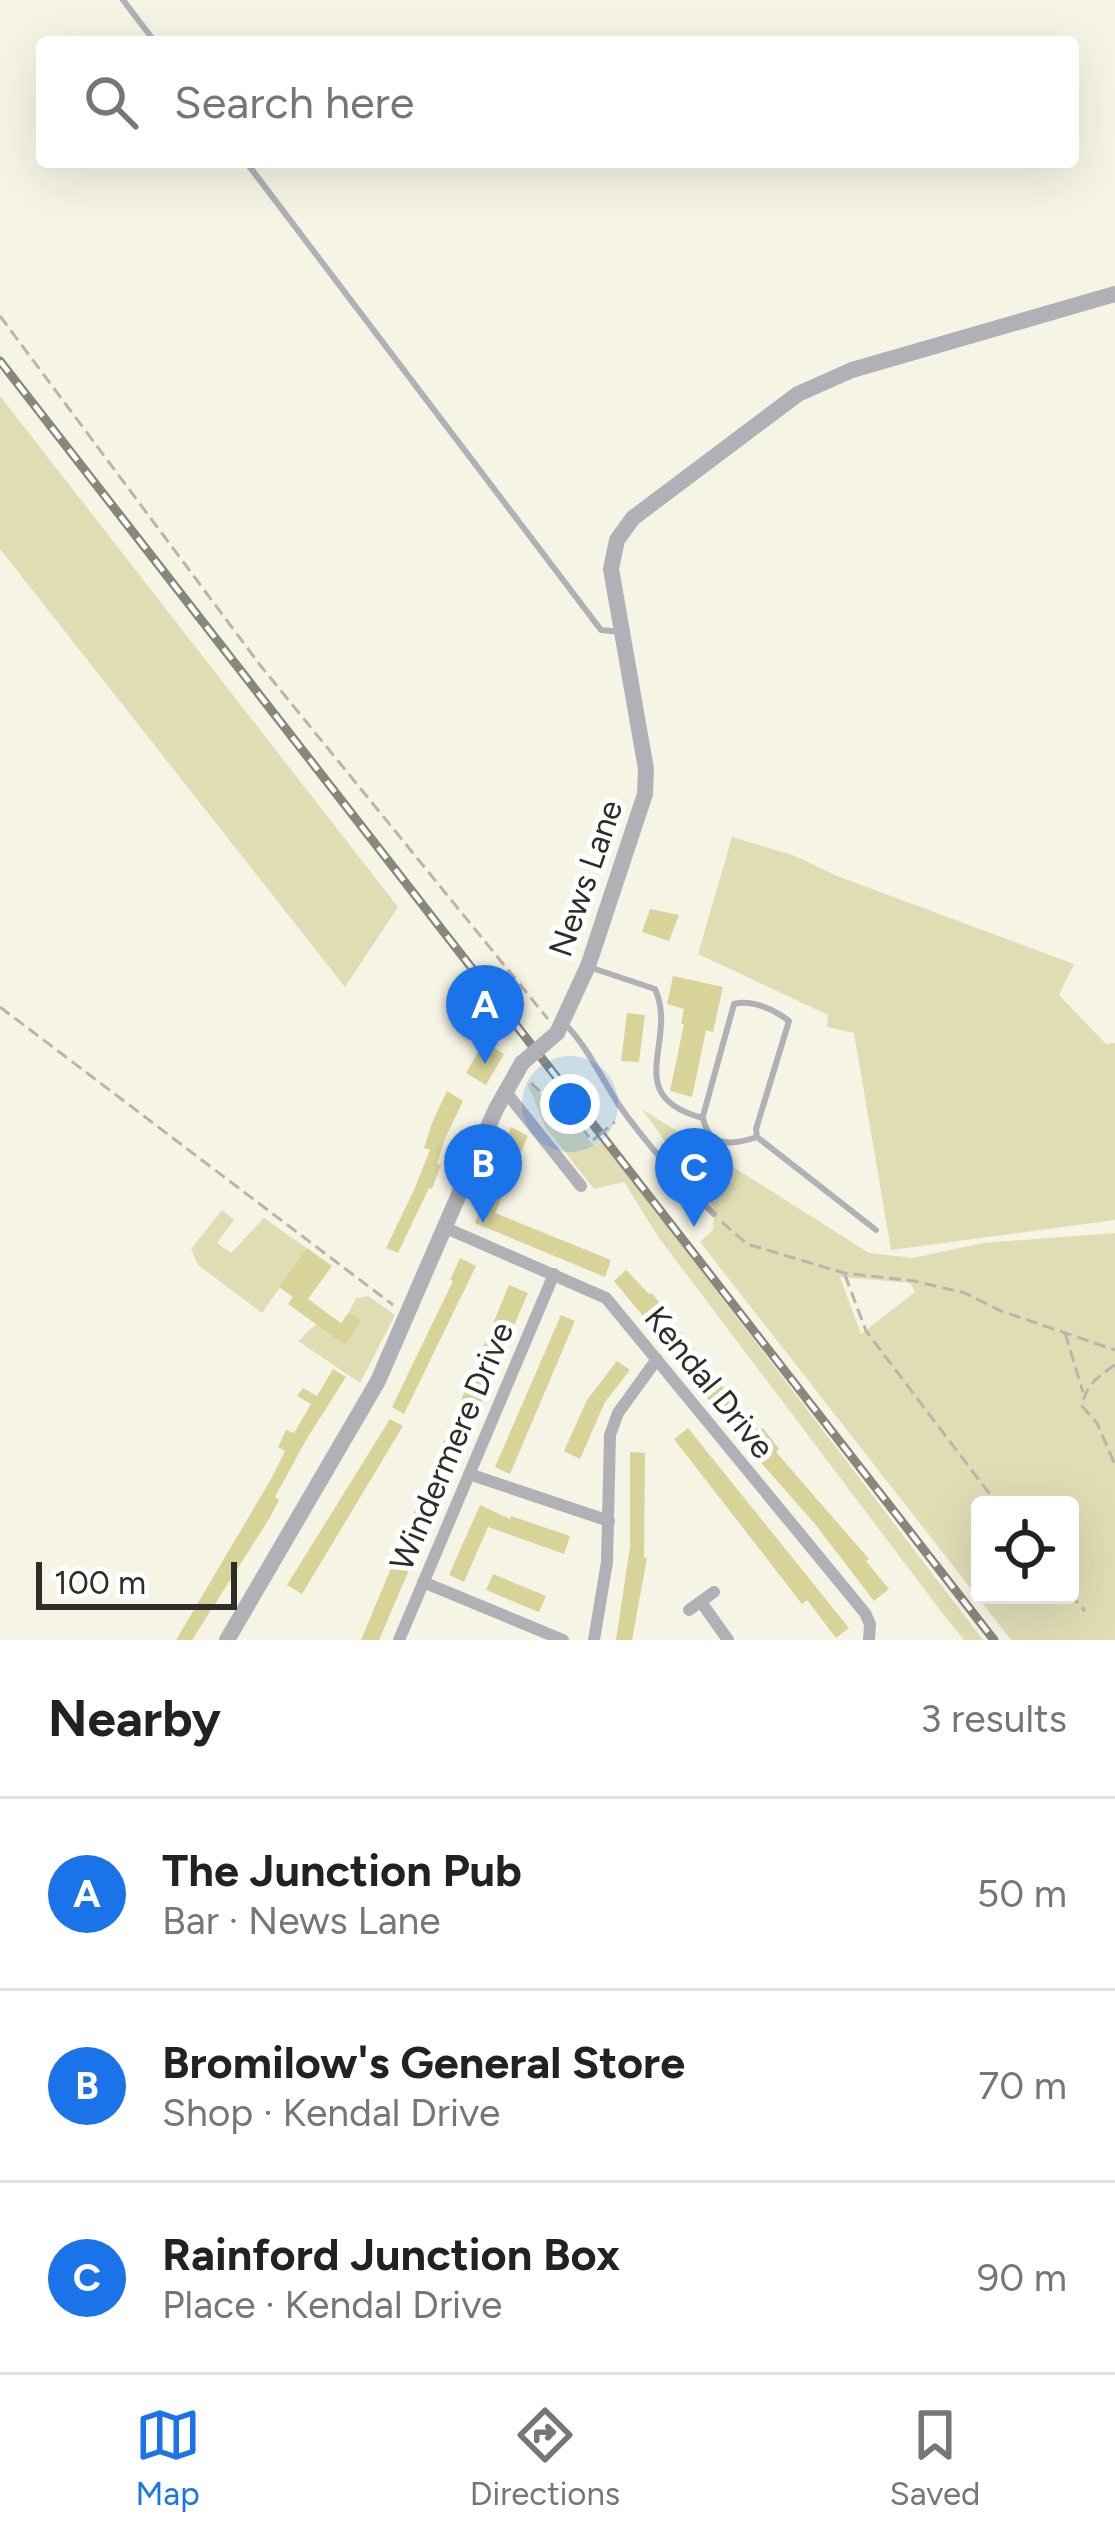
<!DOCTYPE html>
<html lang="en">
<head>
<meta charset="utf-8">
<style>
  :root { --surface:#fff; --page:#f2f2f2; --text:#222; --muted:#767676; --line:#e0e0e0; --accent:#1a73e8 }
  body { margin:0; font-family:Figtree,sans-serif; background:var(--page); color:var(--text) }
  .controls { position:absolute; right:36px; bottom:36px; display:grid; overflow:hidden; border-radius:12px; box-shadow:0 12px 48px #0002 }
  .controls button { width:108px; height:108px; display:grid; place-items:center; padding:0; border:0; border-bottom:3px solid var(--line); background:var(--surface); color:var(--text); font:60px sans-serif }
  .scale { position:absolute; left:36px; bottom:30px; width:201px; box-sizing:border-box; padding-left:12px; border:6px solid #2e2d27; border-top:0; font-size:33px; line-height:42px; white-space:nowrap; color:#2e2d27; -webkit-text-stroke:9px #fff; paint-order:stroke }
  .you { position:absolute; left:570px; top:1104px; width:42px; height:42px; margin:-30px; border:9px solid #fff; border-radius:50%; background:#1a73e8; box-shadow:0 0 0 18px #1a73e833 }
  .badge { display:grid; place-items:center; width:78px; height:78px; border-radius:50%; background:var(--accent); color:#fff; font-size:39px; font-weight:700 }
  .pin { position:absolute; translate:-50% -99px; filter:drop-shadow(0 3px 6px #0008) }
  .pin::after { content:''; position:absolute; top:63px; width:42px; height:36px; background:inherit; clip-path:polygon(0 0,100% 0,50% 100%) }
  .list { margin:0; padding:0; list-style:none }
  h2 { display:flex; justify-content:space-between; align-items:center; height:156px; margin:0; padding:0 48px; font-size:51px }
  h2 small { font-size:39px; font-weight:400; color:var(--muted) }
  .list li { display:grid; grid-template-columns:78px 1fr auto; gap:36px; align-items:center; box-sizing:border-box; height:192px; padding:0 48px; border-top:3px solid var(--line) }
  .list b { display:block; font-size:45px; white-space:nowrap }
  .list p { margin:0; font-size:39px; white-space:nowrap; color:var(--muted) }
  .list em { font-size:39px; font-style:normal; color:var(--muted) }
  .icon { flex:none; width:66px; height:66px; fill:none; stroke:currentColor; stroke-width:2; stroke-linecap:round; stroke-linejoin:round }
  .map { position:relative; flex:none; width:1115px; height:1640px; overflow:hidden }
  .search { position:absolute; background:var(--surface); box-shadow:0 12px 48px #0002; left:36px; right:36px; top:36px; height:132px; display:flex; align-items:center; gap:30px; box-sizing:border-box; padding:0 42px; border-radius:12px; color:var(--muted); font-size:45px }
  .sheet { height:732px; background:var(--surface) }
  nav { display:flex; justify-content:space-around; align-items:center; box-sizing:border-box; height:168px; border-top:3px solid var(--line); background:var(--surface); font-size:33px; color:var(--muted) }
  nav a { display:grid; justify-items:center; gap:6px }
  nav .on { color:var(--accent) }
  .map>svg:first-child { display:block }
  .green { fill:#e0ddb5; fill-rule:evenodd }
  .building { fill:#d8d399 }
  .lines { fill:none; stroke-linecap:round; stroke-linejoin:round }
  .path { stroke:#b7b6a9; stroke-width:3; stroke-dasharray:12 6; stroke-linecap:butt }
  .service { stroke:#b0b0b7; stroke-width:6 }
  .minor { stroke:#b0b0b7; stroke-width:12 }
  .tertiary { stroke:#b0b0b7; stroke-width:16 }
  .rail-casing { stroke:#88877c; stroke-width:9 }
  .rail { stroke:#fff; stroke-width:4.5; stroke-dasharray:14; stroke-linecap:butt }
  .path-bridge { stroke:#b7b6a9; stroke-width:3; stroke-dasharray:12 6; stroke-linecap:butt }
  .tertiary-bridge { stroke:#b0b0b7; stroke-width:16 }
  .labels { text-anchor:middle; stroke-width:10; stroke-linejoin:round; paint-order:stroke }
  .street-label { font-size:33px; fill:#2e2d27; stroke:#fff }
</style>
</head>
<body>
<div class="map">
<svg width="1115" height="1640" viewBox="0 0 1115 1640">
  <rect width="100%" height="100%" fill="#f6f5e5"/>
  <!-- green -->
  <path class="green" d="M0,396L398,907L345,987L0,549Z
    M732,837L795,856L837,876L1074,964L1059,995L1106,1044L1115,1043V1220L891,1250L854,1033L827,1027L828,1015L698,954Z
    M527,1082L568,1119L571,1118L594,1146L602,1141L983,1640H964L940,1610L659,1238L624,1182L594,1189L545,1127Z
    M642,1109L869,1253L913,1258L983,1243L1115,1233V1640H1011L700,1242L713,1230L714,1209ZM840,1277L910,1283L915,1292L861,1334ZM980,1505H1070V1595H980Z
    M222,1210L234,1220L217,1243L231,1253L264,1218L307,1248L262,1313L198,1265L191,1249Z
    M368,1296L395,1315L360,1383L298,1341L316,1324L345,1344L362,1322L349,1312L356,1298Z"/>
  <!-- building -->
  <path class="building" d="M650,909L679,915L669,941L642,932Z
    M673,976L723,987L713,1032L706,1030L692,1097L670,1091L684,1024H681L684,1009L667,1004Z
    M627,1013L645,1015L639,1062L621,1061Z
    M484,1042L504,1054L486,1085L466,1073Z
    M447,1091L463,1101L444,1141L437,1164L441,1165L432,1189L429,1188L398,1253L386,1248L414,1190L430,1150L424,1148L432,1123Z
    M511,1127L528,1136L495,1213L611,1260L605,1277L475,1223Z
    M307,1248L332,1266L308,1299L341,1323L349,1312L362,1321L345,1345L288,1304L293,1297L279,1287Z
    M460,1258L476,1266L404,1414L392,1407L453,1281L450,1280Z
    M626,1270L649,1294L652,1293L710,1371L759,1431L763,1428L779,1449L776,1452L869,1559L866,1561L889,1589L874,1601L815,1524L721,1417L654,1325L652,1327L614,1281Z
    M509,1285L528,1293L379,1640H361Z
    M561,1315L575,1321L510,1474L495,1467Z
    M617,1361L630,1370L605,1402L580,1459L564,1451L587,1400Z
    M333,1369L346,1377L306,1440L275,1497L279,1500L269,1519L192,1640H176L270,1481L285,1451L278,1447L286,1430L294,1433L311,1404L297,1396L303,1388L317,1396Z
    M390,1419L403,1426L302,1594L287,1585Z
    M688,1428L849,1628L836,1638L807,1600L802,1604L674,1439Z
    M630,1452L645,1453L644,1558H647L632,1640H616L630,1547Z
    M480,1505L510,1519L511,1516L570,1536L564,1554L488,1527L464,1582L449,1575Z
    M493,1574L546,1596L539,1612L486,1590Z"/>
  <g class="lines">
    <!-- path -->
    <path class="path" d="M0,316L260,665L548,1019
      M0,1007L393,1305
      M531,1083L568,1117L571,1114L592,1141L599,1135
      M722,1222L747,1244L844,1273L914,1281L965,1293L1001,1311L1115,1350
      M845,1275L866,1331L998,1505
      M1065,1333L1083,1392
      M1115,1365C1099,1375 1085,1386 1082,1406L1097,1423L1115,1465
      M1070,1594L1085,1611"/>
    <!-- service -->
    <path class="service" d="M123,0L155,42
      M246,162L601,630L621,632
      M592,968L655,989C679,1041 619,1096 703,1118C709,1148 733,1145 757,1137L876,1230
      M565,1024C588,1047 601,1078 619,1105C647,1145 679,1180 714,1214
      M703,1116L734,1004C752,999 775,1010 789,1021L756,1129L757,1137"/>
    <!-- minor -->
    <path class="minor" d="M505,1091L581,1186
      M446,1228L606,1298L865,1613L870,1624L869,1640
      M469,1474L609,1521
      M423,1582L563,1640
      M701,1602L728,1640
      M689,1610L714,1592
      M399,1640L554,1274
      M594,1640L607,1562L610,1435L618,1413L657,1359"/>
    <!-- tertiary -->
    <path class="tertiary" d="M557,1033L588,966L645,794L646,769L611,569L617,540L633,518L798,394L852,370L1115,294
      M227,1640L378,1381L496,1109L522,1063"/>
    <defs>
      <path id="rail" d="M0,361L994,1640"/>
    </defs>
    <!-- rail casing -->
    <use href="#rail" class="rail-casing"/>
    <!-- rail -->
    <use href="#rail" class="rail"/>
    <!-- path-bridge -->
    <path class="path-bridge" d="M599,1135L615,1122"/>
    <!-- tertiary-bridge -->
    <path class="tertiary-bridge" d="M522,1063L557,1033"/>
  </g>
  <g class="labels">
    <!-- street labels -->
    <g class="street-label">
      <text transform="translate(585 878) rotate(-71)" y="12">News Lane</text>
      <text transform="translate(710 1382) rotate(51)" y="12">Kendal Drive</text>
      <text transform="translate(451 1446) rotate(-67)" y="12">Windermere Drive</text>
    </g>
  </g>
</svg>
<div class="controls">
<button><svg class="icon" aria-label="locate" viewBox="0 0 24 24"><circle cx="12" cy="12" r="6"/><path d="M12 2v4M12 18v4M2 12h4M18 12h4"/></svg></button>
</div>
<div class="scale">100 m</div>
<div class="you"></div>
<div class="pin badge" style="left:485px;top:1064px">A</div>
<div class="pin badge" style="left:483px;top:1223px">B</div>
<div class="pin badge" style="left:694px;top:1227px">C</div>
<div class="search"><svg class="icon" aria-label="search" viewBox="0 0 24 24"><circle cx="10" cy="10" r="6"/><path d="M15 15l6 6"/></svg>Search here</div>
</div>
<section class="sheet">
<h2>Nearby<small>3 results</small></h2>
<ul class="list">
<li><span class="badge">A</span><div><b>The Junction Pub</b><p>Bar · News Lane</p></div><em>50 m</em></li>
<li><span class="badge">B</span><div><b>Bromilow's General Store</b><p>Shop · Kendal Drive</p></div><em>70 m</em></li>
<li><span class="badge">C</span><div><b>Rainford Junction Box</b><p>Place · Kendal Drive</p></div><em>90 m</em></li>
</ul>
</section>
<nav>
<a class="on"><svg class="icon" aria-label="map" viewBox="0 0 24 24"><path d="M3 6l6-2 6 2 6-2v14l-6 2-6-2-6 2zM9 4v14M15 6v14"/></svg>Map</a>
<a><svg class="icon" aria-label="directions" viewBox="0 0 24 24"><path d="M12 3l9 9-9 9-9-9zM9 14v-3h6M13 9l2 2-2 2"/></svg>Directions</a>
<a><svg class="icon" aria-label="saved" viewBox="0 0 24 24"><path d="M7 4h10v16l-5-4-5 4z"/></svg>Saved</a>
</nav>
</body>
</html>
